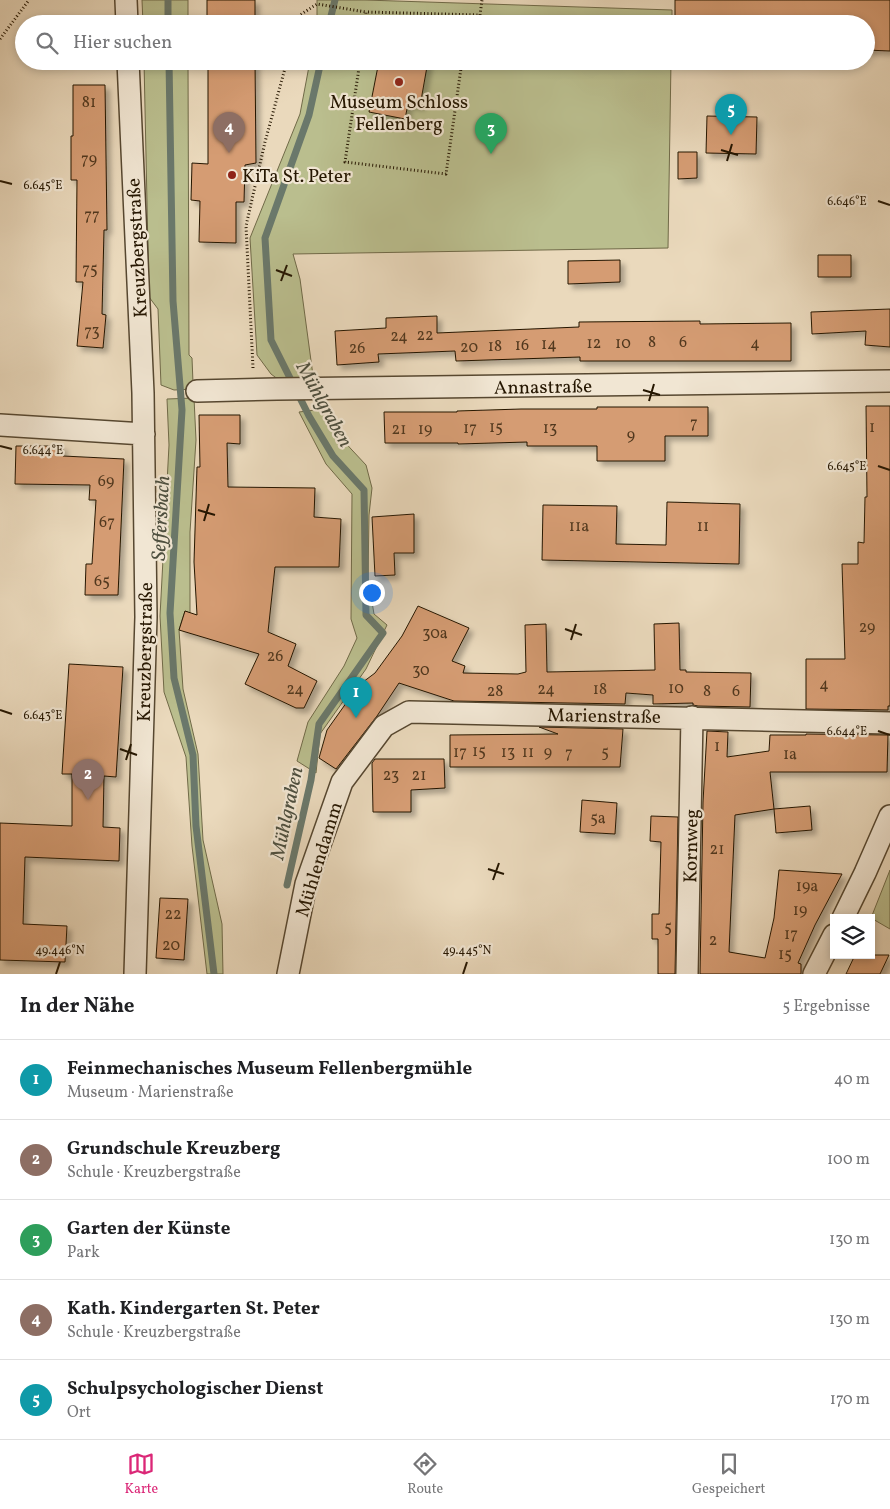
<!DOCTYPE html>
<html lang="de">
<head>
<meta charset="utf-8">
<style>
  :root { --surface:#fff; --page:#f2f2f2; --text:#202124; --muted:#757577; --line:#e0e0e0; --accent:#db2777 }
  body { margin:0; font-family:Vollkorn,serif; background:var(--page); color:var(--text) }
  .controls { position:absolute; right:15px; bottom:15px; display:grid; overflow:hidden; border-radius:0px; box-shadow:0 2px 8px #0003 }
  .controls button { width:45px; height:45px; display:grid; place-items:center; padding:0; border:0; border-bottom:1px solid var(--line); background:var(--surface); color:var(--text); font:25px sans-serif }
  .you { position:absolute; left:371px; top:592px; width:18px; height:18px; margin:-12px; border:4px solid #fff; border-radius:50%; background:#1a73e8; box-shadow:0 0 0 8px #1a73e833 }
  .badge { display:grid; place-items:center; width:32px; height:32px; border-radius:50%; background:var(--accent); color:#fff; font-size:16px; font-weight:700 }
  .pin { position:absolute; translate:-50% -41px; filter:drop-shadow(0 1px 2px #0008) }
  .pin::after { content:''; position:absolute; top:26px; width:18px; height:15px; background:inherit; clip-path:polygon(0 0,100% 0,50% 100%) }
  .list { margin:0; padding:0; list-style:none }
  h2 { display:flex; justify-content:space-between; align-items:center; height:65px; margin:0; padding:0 20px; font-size:21px }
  h2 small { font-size:16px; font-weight:400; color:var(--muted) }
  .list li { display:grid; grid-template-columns:32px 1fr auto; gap:15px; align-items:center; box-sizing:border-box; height:80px; padding:0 20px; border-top:1px solid var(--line) }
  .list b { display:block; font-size:19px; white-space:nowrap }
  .list p { margin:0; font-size:16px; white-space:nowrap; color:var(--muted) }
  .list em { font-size:16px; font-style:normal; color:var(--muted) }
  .icon { flex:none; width:28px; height:28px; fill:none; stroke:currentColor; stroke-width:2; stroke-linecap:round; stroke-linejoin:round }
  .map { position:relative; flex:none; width:890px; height:974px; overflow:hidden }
  .search { position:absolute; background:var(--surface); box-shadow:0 2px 8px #0003; left:15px; right:15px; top:15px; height:55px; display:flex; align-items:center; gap:12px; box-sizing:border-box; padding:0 18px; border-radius:28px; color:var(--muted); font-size:19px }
  .sheet { height:465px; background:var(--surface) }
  nav { display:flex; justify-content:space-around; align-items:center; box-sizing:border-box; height:70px; border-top:1px solid var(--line); background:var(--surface); font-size:14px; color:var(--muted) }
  nav a { display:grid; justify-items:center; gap:2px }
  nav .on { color:var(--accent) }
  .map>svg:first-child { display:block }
  .green { fill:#babe8e; stroke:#706a48 }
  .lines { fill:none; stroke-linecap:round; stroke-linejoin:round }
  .stream { stroke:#6a786b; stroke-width:7 }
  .building { fill:#d59c73; stroke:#251601; filter:url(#shadow) }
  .minor-casing { stroke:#564730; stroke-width:24 }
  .path { stroke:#251601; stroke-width:3; stroke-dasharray:1 2.5; stroke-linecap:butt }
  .minor { stroke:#f1e6d3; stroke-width:21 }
  .ticks { fill:none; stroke:#251601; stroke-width:2 }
  .poi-dot { fill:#8f2418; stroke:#f1e6d3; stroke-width:2 }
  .labels { text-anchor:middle; stroke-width:4.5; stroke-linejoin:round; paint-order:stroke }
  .number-label { font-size:16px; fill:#51381e }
  .poi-label { font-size:19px; fill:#251601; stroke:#f1e6d3 }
  .street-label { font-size:19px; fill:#251601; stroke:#f1e6d3 }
  .water-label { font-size:20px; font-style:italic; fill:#4d4f3f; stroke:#f1e6d3 }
  .ticks-label { font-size:12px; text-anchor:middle; fill:#251601; stroke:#f1e6d3; stroke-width:4.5; stroke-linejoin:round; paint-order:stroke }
</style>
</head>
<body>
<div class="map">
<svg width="890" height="974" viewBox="0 0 890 974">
  <defs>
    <filter id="shadow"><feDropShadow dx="4.5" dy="4.5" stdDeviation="2.5" flood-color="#0004"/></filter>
  </defs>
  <rect width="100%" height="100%" fill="#ead9bc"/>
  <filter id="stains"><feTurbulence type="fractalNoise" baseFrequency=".004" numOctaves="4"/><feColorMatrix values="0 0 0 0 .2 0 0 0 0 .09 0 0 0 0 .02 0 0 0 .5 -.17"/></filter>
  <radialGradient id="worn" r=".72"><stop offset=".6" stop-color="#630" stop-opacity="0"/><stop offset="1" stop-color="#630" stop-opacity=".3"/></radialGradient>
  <!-- green -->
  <path class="green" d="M142,0H188V24H143Z
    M317,0H365L672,10V24H317Z
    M144,61H188L189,355L192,358L193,383L195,389L174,390L161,385L158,309L149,297Z
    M310,61H671L668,248L293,254L300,279L314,383L287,386L271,374L257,355L250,238L300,114Z
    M194,398L196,440L190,532V613L185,611L179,630L183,689L198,754L203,840L222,924L223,974H207L192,846L186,757L164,692L160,616L169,445L167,399Z
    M323,409L338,435L366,465L372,488L369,515L368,578L374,614L387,625L366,669L320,734L316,773L297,761L308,722L344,666L357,638L351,619L352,494L326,464L299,412Z
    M890,870V929L871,918Z"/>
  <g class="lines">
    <!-- stream -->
    <path class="stream" d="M168,0V24
      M329,24L335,0
      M169,61L173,301L182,410L170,613L174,678L193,755L196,826L214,974
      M287,885L311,780L319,724L383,633L366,615L364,490L333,456L309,416L271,340L265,238L309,115L321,61"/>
  </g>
  <!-- building -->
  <path class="building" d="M207,0H255V24H207Z
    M675,0H890V51L866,50V24H675Z
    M208,61H255L256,163L245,165L244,202H236V243L199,242L200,201L191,200L192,163L208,164Z
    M379,61H428L420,106L408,104L405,119L369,112Z
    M73,85H105L107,230H104L102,314L106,315L103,348L77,346L83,282H76L77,180H71V136H73Z
    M707,116L757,117L756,154L706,153Z
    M678,152H697V178L678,179Z
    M818,255H851V277H818Z
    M620,260V282L568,284V261Z
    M890,309V347L865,345L866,331L812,334L811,312Z
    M437,316V333L579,327V322L700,321V324L791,323V361H580V357L456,361L455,351L378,354L379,362L337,365L335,331L386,328V318Z
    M866,406H890V706H888V710L806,709V659H845L842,564H858V542L864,543L865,497H867Z
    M597,407H708V436H665V461H597V446H527V442L458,444V443H385L384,412H457V411L521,409H597Z
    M199,415H240V444L227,443L228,487L315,488L314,517L341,519L339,567H275L268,632L296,644L288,666L317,681L304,708H296L245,684L259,654L179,630L185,611L197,615L194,562L197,467H200Z
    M16,446H63V456L124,459L118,595H85L86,564H92L96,500H89L90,485L15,484Z
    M667,502L740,504L739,564L542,560L543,505L617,506L616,544L666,545Z
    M414,514V553H394L395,575L375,576L372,517Z
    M418,606L469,628L452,661L465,666L463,673L518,674L526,672L525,625L546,624L547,672L655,670L654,624L679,623L680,670H686V672L751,673L750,707L698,706L693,705V703L653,704V695L626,693L625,704L454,701L399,683L377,716L336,769L319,758L327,730L359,685L375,673L402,636Z
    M69,664L123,667L116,777L104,776L103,827L120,828L119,861L25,857L23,924L67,926L65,962L0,960V823L72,826V774H62Z
    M539,727L623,729L620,767H450V735L558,734Z
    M707,731L728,732L727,757L769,751L770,735H806V734L888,735L887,772H770L774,809L735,815L729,952L765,958L774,918L779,870L842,874L815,925L798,963L801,964V974H700L703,802Z
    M375,759H444L445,788L411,790V812H373L372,763Z
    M582,800L617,803L615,834L580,832Z
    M810,806L812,830L776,833L774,809Z
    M651,816L678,817L675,974H658V939H652V914H659L661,842L650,841Z
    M160,898L188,899L184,960L156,958Z
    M855,955H889L880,974H846Z"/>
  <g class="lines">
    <defs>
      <path id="minor" d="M126,0L127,24
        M128,61L143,393L146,617L135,974
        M197,391L277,389L890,381
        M0,425L144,434
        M843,918L865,873L890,816
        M288,974L306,884L342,782L384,726L409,712L890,723
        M687,974L692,717
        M814,974L834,935"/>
    </defs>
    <!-- minor casing -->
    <use href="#minor" class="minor-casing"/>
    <!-- path -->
    <path class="path" d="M297,24L300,15L317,4L366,12
      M365,24L366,12L480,15L482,0
      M467,24L468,15
      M0,39L29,0
      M360,61L345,162L446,174L462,61
      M253,368L246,226L265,142L287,61"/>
    <!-- minor -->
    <use href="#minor" class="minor"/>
  </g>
  <!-- ticks -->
  <path class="ticks" d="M721,150L738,155M727,161L732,144M0,181L12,184M878,201L890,205M276,270L292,276M281,281L287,265M643,390L660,395M649,401L654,384M0,446L12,449M878,466L890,470M198,510L215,515M204,521L209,504M565,629L582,635M571,640L576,624M0,710L12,714M878,731L890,735M120,749L137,755M126,760L131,744M488,869L504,874M493,880L499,863M56,974L60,962M463,974L467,962"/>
  <!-- markers -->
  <g class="poi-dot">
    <circle cx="399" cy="82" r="5"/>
    <circle cx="232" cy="175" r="5"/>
  </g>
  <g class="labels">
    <!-- number labels -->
    <g class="number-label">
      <text x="89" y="107">81</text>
      <text x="89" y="164">79</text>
      <text x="92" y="220">77</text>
      <text x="90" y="274">75</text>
      <text x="92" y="336">73</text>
      <text x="425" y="340">22</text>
      <text x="399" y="341">24</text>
      <text x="652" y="347">8</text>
      <text x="683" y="347">6</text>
      <text x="594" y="348">12</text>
      <text x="623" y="348">10</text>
      <text x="755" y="348">4</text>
      <text x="549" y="349">14</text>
      <text x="522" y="350">16</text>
      <text x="495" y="351">18</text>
      <text x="469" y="352">20</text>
      <text x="357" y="353">26</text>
      <text x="694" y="428">7</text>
      <text x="496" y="432">15</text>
      <text x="872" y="432">1</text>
      <text x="470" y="433">17</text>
      <text x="550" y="433">13</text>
      <text x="399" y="434">21</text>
      <text x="425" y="434">19</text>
      <text x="631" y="440">9</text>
      <text x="106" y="486">69</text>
      <text x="107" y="527">67</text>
      <text x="579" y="531">11a</text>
      <text x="703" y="531">11</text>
      <text x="102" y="586">65</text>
      <text x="867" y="632">29</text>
      <text x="435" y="638">30a</text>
      <text x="275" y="661">26</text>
      <text x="421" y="675">30</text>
      <text x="824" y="689">4</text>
      <text x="676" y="693">10</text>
      <text x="295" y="694">24</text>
      <text x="546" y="694">24</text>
      <text x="600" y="694">18</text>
      <text x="495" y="696">28</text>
      <text x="707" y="696">8</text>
      <text x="736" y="696">6</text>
      <text x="717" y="751">1</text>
      <text x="479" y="756">15</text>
      <text x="460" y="757">17</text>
      <text x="508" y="757">13</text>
      <text x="528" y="757">11</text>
      <text x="548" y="757">9</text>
      <text x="605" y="757">5</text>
      <text x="569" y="758">7</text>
      <text x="790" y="759">1a</text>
      <text x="391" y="780">23</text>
      <text x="419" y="780">21</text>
      <text x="598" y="823">5a</text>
      <text x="717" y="854">21</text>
      <text x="807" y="891">19a</text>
      <text x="800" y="915">19</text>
      <text x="173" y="919">22</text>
      <text x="668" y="932">5</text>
      <text x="791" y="939">17</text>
      <text x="713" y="945">2</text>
      <text x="171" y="950">20</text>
      <text x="785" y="959">15</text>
    </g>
    <!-- poi labels -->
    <g class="poi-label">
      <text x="399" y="108">Museum Schloss<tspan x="399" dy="22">Fellenberg</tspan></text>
      <text x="242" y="182" text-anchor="start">KiTa St. Peter</text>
    </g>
    <!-- street labels -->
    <g class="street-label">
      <text transform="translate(136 248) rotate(-93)" y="7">Kreuzbergstraße</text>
      <text transform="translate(543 386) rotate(-1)" y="7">Annastraße</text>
      <text transform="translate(144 652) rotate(-89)" y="7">Kreuzbergstraße</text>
      <text transform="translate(604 715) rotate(1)" y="7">Marienstraße</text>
      <text transform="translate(690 846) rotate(-89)" y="7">Kornweg</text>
      <text transform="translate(318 859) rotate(-73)" y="7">Mühlendamm</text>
    </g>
    <!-- water labels -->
    <g class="water-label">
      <text transform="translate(325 404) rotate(61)" y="7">Mühlgraben</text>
      <text transform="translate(160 518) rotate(-87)" y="7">Seffersbach</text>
      <text transform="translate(286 813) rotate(-78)" y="7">Mühlgraben</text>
    </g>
  </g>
  <g class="ticks-label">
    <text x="43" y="189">6.645°E</text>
    <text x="847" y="205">6.646°E</text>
    <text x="43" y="454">6.644°E</text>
    <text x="847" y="470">6.645°E</text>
    <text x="43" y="719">6.643°E</text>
    <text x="847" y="735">6.644°E</text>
    <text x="60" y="954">49.446°N</text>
    <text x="467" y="954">49.445°N</text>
  </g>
  <rect width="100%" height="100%" filter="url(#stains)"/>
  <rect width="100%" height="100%" fill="url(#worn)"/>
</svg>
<div class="controls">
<button><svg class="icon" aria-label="layers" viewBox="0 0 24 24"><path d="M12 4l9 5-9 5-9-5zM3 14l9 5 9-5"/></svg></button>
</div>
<div class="you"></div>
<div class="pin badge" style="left:356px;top:718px;background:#0f9aa8">1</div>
<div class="pin badge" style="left:88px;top:800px;background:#8d6e63">2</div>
<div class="pin badge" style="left:491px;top:154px;background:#2e9e5b">3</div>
<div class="pin badge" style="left:229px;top:153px;background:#8d6e63">4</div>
<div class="pin badge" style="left:731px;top:135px;background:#0f9aa8">5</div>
<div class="search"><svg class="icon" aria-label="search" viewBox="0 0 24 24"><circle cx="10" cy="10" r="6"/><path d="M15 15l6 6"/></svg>Hier suchen</div>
</div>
<section class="sheet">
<h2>In der Nähe<small>5 Ergebnisse</small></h2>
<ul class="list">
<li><span class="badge" style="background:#0f9aa8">1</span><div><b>Feinmechanisches Museum Fellenbergmühle</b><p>Museum · Marienstraße</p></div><em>40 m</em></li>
<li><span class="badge" style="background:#8d6e63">2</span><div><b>Grundschule Kreuzberg</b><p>Schule · Kreuzbergstraße</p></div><em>100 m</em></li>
<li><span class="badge" style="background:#2e9e5b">3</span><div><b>Garten der Künste</b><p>Park</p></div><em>130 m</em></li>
<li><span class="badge" style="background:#8d6e63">4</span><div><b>Kath. Kindergarten St. Peter</b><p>Schule · Kreuzbergstraße</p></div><em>130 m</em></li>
<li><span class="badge" style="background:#0f9aa8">5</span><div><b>Schulpsychologischer Dienst</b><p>Ort</p></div><em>170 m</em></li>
</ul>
</section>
<nav>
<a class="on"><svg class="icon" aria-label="map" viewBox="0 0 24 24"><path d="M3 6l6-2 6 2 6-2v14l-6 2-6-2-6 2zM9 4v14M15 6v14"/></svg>Karte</a>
<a><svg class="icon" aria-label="directions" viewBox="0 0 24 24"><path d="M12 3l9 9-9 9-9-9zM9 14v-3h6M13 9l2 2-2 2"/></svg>Route</a>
<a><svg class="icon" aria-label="saved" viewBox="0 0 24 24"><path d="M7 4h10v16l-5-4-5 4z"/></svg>Gespeichert</a>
</nav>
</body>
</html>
